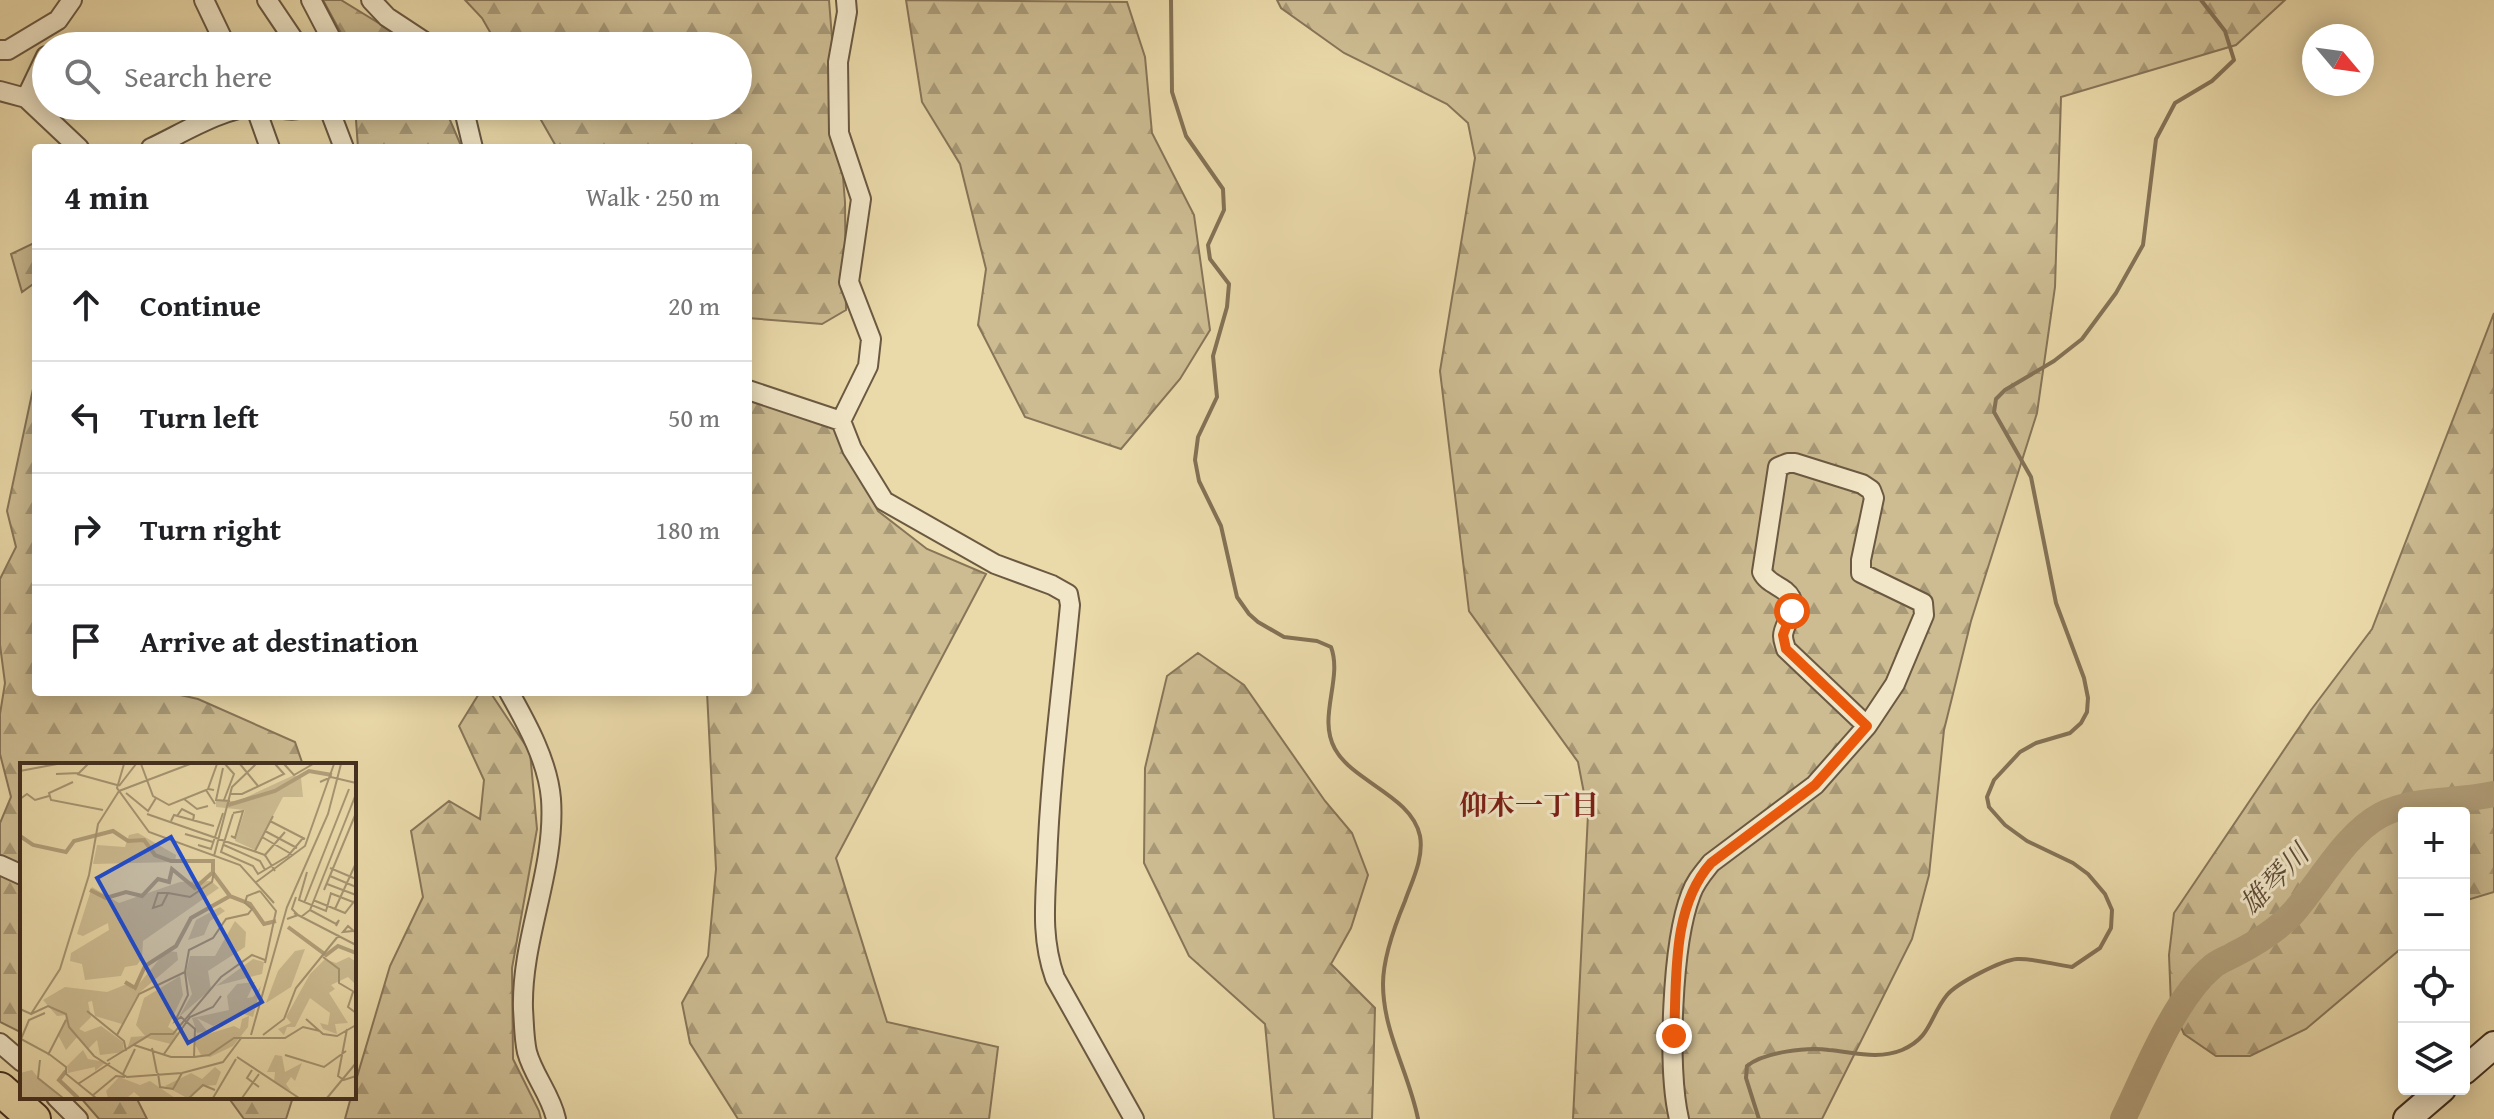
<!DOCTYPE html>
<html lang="en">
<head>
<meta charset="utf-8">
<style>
  :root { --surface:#fff; --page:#f2f2f2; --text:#202124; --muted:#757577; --line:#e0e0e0 }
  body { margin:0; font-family:"Gentium Book Plus","Noto Serif JP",serif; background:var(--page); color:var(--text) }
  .controls { position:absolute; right:24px; bottom:24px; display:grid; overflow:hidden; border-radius:8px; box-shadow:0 4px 20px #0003 }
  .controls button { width:72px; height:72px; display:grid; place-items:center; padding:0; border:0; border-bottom:2px solid var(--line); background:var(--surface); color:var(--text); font:40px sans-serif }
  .compass { position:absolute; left:2302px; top:24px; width:72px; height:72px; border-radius:50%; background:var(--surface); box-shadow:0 4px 20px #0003; rotate:119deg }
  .stop { position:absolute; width:24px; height:24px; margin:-18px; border:6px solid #ea580c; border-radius:50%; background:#fff }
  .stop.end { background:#ea580c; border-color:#fff; box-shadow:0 2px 8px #0008 }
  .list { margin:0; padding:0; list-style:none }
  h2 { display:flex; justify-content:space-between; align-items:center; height:104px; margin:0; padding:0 32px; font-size:34px }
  h2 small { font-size:26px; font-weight:400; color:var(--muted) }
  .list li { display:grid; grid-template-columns:52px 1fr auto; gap:24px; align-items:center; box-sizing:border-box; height:112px; padding:0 32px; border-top:2px solid var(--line) }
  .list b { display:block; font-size:30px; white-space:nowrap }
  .list em { font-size:26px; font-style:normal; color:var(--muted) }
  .icon { flex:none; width:44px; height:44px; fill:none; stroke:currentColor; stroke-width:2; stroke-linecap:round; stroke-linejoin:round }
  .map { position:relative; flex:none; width:2494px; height:1119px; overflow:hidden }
  .search { position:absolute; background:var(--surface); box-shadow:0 4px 20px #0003; left:32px; top:32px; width:720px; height:88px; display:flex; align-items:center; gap:20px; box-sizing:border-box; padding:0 28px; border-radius:44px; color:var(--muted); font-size:30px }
  .panel { position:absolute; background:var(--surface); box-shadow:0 4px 20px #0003; left:32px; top:144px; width:720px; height:552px; border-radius:8px }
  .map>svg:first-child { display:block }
  .forest { fill:url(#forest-firs); stroke:#877558; stroke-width:2 }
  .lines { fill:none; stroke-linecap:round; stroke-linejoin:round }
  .stream { stroke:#847256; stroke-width:4 }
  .river { stroke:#b19f7a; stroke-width:26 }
  .street-casing { stroke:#6b5942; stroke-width:22 }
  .secondary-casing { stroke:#412e1f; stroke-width:30 }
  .highway-casing { stroke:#412e1f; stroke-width:36 }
  .street { stroke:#f1e6c7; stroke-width:18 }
  .secondary { stroke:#f1e6c7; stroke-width:26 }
  .highway { stroke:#ead9a9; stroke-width:32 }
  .route { stroke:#ea580c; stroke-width:10 }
  .labels { text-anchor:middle; stroke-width:6; stroke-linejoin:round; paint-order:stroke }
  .neighbourhood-label { font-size:28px; font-weight:bold; fill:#7a1f14; stroke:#f1e6c7 }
  .water-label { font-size:28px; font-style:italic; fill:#5d4a36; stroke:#f1e6c7 }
  .inset-river { fill:none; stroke:#b19f7a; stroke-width:4 }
  .inset-road { fill:none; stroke:#a69572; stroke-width:2 }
  .view { fill:#1d4ed8; fill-opacity:0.15; stroke:#1d4ed8; stroke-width:4 }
  .inset-edge { fill:none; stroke:#412e1f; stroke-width:4 }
</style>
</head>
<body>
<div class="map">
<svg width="2494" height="1119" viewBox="0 0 2494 1119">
  <defs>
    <pattern id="forest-firs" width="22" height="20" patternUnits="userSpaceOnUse" patternTransform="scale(2)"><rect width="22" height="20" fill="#cdbc92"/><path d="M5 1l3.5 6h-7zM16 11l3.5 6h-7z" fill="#a89977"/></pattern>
  </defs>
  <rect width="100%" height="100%" fill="#ead9a9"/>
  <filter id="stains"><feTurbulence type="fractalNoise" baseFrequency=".0025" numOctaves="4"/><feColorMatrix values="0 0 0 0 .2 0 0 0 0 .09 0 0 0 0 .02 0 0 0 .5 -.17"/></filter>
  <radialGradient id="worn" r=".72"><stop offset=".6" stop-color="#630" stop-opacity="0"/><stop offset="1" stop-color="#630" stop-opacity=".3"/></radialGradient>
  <!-- forest -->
  <path class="forest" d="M323,0H341L416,46H348Z
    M465,0H829L845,202L846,310L822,324L748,318V148H557L533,106H738V46H498L482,18Z
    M906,0L1127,2L1145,57L1152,133L1194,215L1210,330L1180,379L1121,449L1025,417L978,325L986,269L960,164L922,102Z
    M1277,0H2285L2236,45L2061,97L2055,287L2037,413L1971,621L1944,730L1929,875L1912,939L1822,1119H1573L1588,814L1578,762L1469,611L1440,371L1475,158L1468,123L1447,104L1344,53L1281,8Z
    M355,106H444L462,148H358Z
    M36,242V282L22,292L11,254Z
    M2494,313V892L2464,901V813H2404V946L2306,1029L2250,1056H2216L2184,1034L2171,1004L2169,955L2174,913L2311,710L2372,629Z
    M36,386V692H167L198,699L295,742L303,765H22V1033L0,1022V823L11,797L0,754V714L5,683L0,645V579L16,547L7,511L33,389Z
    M748,392L831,421L878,511L927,549L986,574L836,858L887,1022L998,1047L989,1119H738L690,1043L682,1003L708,956L716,869L707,692H748Z
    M1198,653L1244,685L1325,801L1352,833L1368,875L1351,928L1331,964L1375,1008L1372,1119H1274L1265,1024L1189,956L1144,863L1145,768L1167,676Z
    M480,692H490L530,752L537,829L512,968L513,1059L539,1111L541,1119H345L351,1097H354V1087L390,966L423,897L411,831L449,801L480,819L484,780L459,726Z
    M80,1097H136L147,1119H99Z
    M228,1097H293L286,1119H244Z"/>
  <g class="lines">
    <!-- stream -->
    <path class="stream" d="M1171,0L1172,92L1186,136L1223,189L1224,210L1208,245L1210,259L1229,284L1227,307L1213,356L1217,397L1198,437L1195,460L1199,481L1221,526L1237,597L1249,614L1258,622L1284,637L1317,641L1331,647C1343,679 1317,717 1335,749C1353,782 1412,796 1420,836C1424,858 1412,881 1405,901C1395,925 1383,957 1383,984C1383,1032 1409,1073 1418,1119
      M1759,1119L1746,1078L1747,1066C1764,1052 1807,1047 1829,1050C1853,1052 1878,1060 1902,1050C1932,1037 1929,1017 1947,995C1957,983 2002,960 2017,959C2034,958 2055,965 2072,967L2100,948L2111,928L2112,910L2105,894L2088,874L2073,863L2027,841L2005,825L1989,807L1987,797L1994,780L2020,752L2036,743L2070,733L2081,723L2087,712L2088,698L2084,678L2056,603L2031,477L1994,412L1996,399L2005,390L2054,361L2082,339L2116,293L2143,245L2156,139L2175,103L2212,81L2234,60L2225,31L2201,0"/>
    <!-- river -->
    <path class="river" d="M2123,1119C2145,1074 2174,999 2212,967C2217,962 2226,959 2233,955C2255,944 2275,932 2292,914C2319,884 2345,834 2381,815C2416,797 2457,803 2494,794"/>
    <defs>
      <path id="street" d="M204,0L226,46
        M267,0L298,46
        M311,0L335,46
        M371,0L387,17L431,46
        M846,0L847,12L838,62L839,133L861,199L849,282L871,339L868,366L841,421L852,449L884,501L995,564L1052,585L1068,594L1070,605C1062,690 1050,776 1047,862C1045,903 1041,939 1055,978L1134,1119
        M0,50H8L58,20L72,0
        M0,91L26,98L79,148
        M26,98L46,56
        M255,106L270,148
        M328,106L344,148
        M463,106L473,148
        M151,148C183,133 220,109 256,106C279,105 286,115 311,106
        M748,390L841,421
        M1788,463H1795L1862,484L1871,490L1874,498L1861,560V573L1923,603L1924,615L1895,684L1867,726L1786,649C1785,645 1783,641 1783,636C1783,624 1798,611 1791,598C1785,586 1768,585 1762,572L1778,467Z
        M509,692C527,724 548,762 551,799C556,870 521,938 523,1009C524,1023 524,1039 527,1052C533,1075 551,1095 556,1119
        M0,865L22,875
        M0,1043L22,1062
        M56,1097L78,1119
        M1679,1119C1667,1068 1672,943 1691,894C1695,882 1703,873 1711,863L1815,785L1867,726"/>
      <path id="secondary" d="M2464,1071L2494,1045
        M2407,1119L2442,1089"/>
      <path id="highway" d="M0,1089L34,1119"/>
    </defs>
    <!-- street casing -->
    <use href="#street" class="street-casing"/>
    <!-- secondary casing -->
    <use href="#secondary" class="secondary-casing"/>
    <!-- highway casing -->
    <use href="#highway" class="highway-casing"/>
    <!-- street -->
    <use href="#street" class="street"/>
    <!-- secondary -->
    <use href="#secondary" class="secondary"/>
    <!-- highway -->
    <use href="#highway" class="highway"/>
  </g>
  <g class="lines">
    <!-- route -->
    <path class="route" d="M1674,1036C1677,979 1671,908 1711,863L1815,785L1867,726L1786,649L1783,635L1792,611"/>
  </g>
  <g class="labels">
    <!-- neighbourhood labels -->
    <g class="neighbourhood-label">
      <text x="1529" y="815">仰木一丁目</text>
    </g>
    <!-- water labels -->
    <g class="water-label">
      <text transform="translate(2274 879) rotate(-46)" y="10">雄琴川</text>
    </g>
  </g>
  <!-- overview -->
  <g transform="translate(20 763)">
    <rect width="336" height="336" fill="#ead9a9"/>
    <path d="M274,12L281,15L283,34H263L235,87L215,78L225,47L196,44V38H218Z" fill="#cdbc92"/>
    <path d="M118,70L156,92L155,99L73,101L77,82L105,84L109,72ZM191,118L199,125L123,178L122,195L117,202L105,204L101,213L65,217L62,201L50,198L51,190L89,167L88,160L63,173L57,171L72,124L99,140L160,119ZM200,144L205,148L190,158L184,172L168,177L176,157ZM215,158L226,169L225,184L188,208L191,226L159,254L172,231L166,209L170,193H195ZM285,186L271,224L246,240L258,208L275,188ZM146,188L157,189L158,197L118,231L102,261L75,253L72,238L68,239L71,254L59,266L65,269L81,263L103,279L104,289L80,292L77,277L68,286L58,273L46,287L38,272L47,252L37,253L23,237L45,224L87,229L107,221L114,227ZM329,194L336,199V222L328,214L311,222L315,226L309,230L328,260L315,261L317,271L303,266L300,260L308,262L310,250L290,235L275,264H267L264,272L258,266L271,260L266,254L290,211L305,196L316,200ZM233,196L244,199L242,211L196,223ZM160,213L163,232L148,264L159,271L151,281L127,275L107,287L111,274L125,273L116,262L124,235ZM235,219L227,235L233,234L241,223L233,254L221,250L193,263L177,255L187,268L177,270L172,255L209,247L207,233L217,221ZM229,253L228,264L213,283L190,294L181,292L172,276L214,263L220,266L222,256ZM63,287L68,296L86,299L75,308V304L48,310L47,303ZM255,292L262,293L265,309L282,300L275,318L271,314L266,321L271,328L254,319L255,309H247ZM195,304L201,309L196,322L184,323L167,335L145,323L171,310L182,316ZM12,307L16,312L41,335H0V310ZM99,314L120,322L130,318L155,335H121L114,329L107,335H88L86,328Z" fill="#cdbc92"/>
    <path class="inset-river" d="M208,42L255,28L289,8L312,12M0,73L13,82L46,89L54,78L93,68L108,78L124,77L135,92L151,98H193V110L210,133L230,141L244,161L256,158M70,127L86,135L106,129L122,133L138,116L149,119L152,106L175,125L192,110M268,164L306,192L318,183L336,190M105,219L115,225L125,203L156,183L171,155L210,133M46,308L39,317L58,335"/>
    <path class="inset-road" d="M104,1L97,25L129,69L220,102L254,140M121,1L133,33L149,42L186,27L195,41M220,1L238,23M264,1L274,12L293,1M203,5L196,37L210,38M0,8L37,1M36,11L59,10L68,1M57,11L97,22M53,19L29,30L31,37L83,47M300,19L311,14L336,20M99,23L116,1M194,27L188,26L197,1M99,28L170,1M106,30L128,48L136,35M211,31H222L264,11L255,1M0,36L7,31L15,37L29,33M164,36L177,46L188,43M204,37L214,11L205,1M127,51L245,92L255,108M213,51L201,89L233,103L238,111L268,93L283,75M157,53L162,46L174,52L173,58M151,58L154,52L194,63M250,58L285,76M245,68L277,85M165,71L193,79M211,73L215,75L223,48L213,50M242,74L273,92M178,82L191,86L203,50M204,82L240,98L245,107M235,88L253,53M194,93L212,24L236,1M244,93L265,69M310,105L336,116M287,109L279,137L306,148L311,130M310,113L336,124M235,120L285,83L314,1M307,121L336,132M304,127L336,50M240,128L256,148L245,200M148,130L170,134L192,119L194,109M148,130L142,142L133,145L138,130ZM310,130L333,139M293,137L325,150L336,136M284,140L329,26M315,146L336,100M290,147L316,161L319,157L316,163M274,150L336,182M281,154L290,147L336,31M267,156L278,152L272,146L276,134M333,168L323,169L328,163L336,170M303,194L319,206V220L336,230M333,229L328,244L336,250M0,246L11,251L40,206L69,112L78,61L99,28M67,248L104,278L106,288M25,250L9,257L1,276L29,291L46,304V311M11,251L28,243L46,251L49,264L74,293L107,314L162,310L203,299L222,274M286,256L303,271L317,273L336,262M327,266L318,313L324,317L336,313M97,272L119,231L165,209L169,187L193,175L206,156L228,151L232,146L225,140L227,133L240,128M231,272L267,144L308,51L321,1M243,272L264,256L276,225L319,172M114,282L151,294H174L175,266L161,254L155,258L168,232L165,209M132,285L137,310M144,291L170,254L193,244L201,233M28,292L46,257M265,292L304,304L326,288M174,294L189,292L214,275H265L283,264L300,268M217,294L279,335M20,297L18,315L43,335M87,298L131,271H153L201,214L232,192L245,197M232,307L227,315L239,324M45,310L76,335M138,310L140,324L153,326L162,310M103,311L115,286M58,321L90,300M72,333L96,313L105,314M169,335L183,322L195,327M193,335L216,296M222,335L239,311M307,335L336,300"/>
    <path class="view" d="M151,74L242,239L168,280L77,115Z"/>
    <rect width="336" height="336" class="inset-edge"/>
  </g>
  <rect width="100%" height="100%" filter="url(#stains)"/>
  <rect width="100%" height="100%" fill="url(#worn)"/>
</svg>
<div class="controls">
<button>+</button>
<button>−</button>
<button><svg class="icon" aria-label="locate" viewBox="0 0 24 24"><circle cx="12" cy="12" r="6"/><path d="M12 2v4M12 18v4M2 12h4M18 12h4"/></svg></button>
<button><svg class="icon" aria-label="layers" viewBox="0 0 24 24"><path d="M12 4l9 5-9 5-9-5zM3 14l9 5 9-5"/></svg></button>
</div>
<svg class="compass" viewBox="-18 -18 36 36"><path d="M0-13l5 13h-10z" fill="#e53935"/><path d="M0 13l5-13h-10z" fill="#757577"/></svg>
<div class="stop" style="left:1792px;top:611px"></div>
<div class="stop end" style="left:1674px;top:1036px"></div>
<div class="search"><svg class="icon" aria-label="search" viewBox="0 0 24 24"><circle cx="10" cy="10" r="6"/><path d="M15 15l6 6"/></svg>Search here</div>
<section class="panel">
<h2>4 min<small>Walk · 250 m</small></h2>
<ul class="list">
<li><svg class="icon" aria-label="ahead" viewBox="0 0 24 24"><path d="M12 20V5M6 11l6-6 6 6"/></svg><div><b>Continue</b></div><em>20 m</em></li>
<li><svg class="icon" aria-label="left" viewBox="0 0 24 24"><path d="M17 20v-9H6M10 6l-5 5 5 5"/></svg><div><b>Turn left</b></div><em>50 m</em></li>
<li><svg class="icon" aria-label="right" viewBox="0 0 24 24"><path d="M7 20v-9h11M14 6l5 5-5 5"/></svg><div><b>Turn right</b></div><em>180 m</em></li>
<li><svg class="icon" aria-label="arrive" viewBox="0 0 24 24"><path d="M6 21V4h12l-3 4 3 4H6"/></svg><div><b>Arrive at destination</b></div></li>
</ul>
</section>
</div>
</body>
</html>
